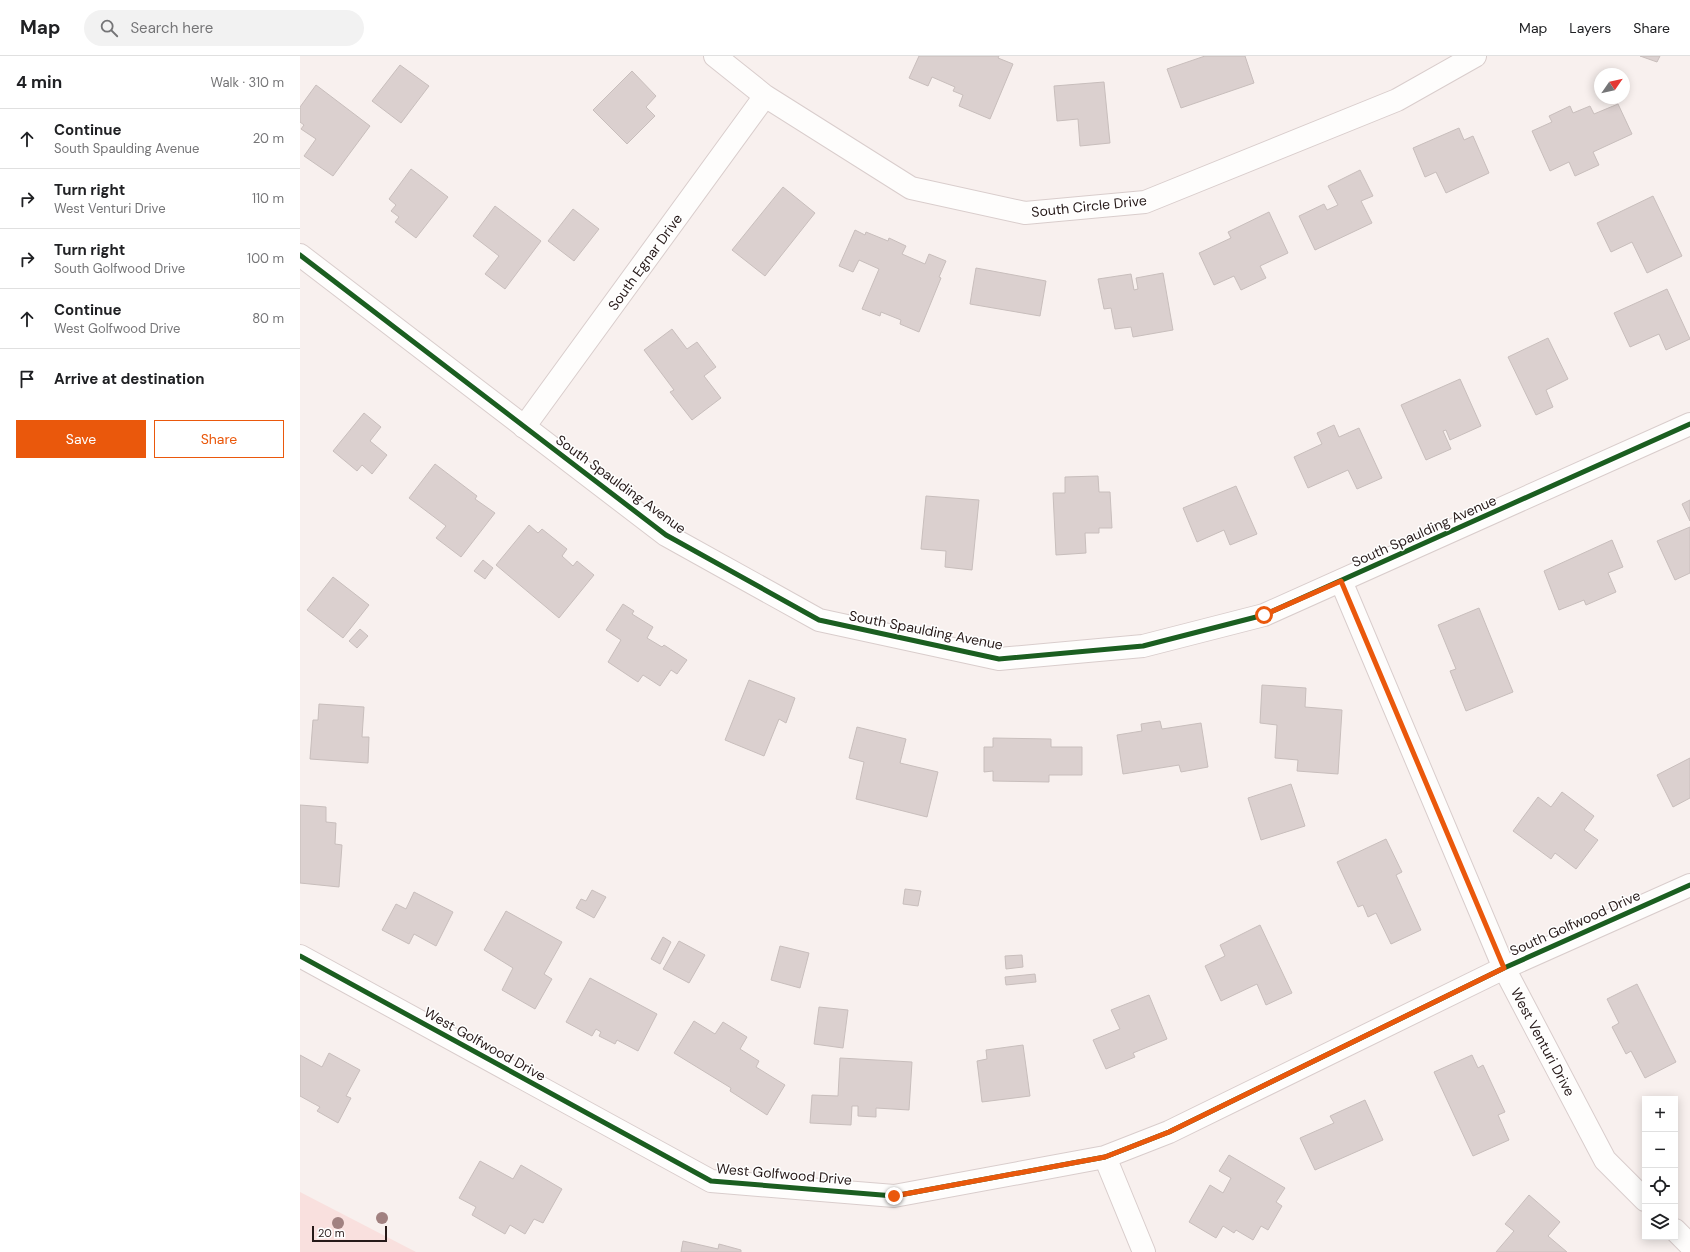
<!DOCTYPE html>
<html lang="en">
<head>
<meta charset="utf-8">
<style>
  :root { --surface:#fff; --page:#f2f2f2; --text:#202124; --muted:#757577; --line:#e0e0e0; --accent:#ea580c }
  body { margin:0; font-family:"DM Sans",sans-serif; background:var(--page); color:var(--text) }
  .controls { position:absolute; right:12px; bottom:12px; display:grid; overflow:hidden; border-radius:0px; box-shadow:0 2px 10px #0003 }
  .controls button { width:36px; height:36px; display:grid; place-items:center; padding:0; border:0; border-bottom:1px solid var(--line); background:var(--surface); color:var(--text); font:20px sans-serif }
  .compass { position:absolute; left:1294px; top:12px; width:36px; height:36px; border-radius:50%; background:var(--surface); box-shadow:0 2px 10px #0003; rotate:56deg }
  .scale { position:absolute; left:12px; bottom:10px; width:75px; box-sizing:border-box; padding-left:4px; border:2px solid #261918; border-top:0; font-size:11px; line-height:14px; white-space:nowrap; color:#261918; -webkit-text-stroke:3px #fff; paint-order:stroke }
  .stop { position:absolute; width:12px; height:12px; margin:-9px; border:3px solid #ea580c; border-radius:50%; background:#fff }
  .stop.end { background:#ea580c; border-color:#fff; box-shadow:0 1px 4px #0008 }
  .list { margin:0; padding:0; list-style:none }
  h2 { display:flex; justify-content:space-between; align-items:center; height:52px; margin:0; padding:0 16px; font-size:17px }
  h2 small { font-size:13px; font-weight:400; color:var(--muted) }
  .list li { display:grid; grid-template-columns:26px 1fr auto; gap:12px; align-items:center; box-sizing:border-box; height:60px; padding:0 16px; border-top:1px solid var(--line) }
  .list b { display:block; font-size:15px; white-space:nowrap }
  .list p { margin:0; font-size:13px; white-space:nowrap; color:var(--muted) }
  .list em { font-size:13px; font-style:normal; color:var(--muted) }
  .actions { display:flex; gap:8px; padding:12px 16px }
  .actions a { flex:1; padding:9px 0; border:1px solid var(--accent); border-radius:0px; text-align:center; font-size:14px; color:var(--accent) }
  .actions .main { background:var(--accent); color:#fff }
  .icon { flex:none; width:22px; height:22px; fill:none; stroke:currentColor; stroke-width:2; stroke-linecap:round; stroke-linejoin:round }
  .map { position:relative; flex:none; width:1390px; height:1196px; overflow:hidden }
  header { display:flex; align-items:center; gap:24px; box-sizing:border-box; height:56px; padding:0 20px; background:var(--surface); border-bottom:1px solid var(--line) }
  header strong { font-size:19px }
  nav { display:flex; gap:22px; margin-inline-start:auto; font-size:14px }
  .search { width:280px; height:36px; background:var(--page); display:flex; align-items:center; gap:10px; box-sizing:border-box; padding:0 14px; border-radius:22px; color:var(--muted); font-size:15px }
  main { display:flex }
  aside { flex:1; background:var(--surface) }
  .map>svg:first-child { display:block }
  .green { fill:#f9e0de }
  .building { fill:#dbd0cf; stroke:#c8bebc }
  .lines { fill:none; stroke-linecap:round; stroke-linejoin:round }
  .minor-casing { stroke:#d9cdcc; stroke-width:24 }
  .tertiary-casing { stroke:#d9cdcc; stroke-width:24 }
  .minor { stroke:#fefdfc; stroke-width:22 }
  .tertiary { stroke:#fefdfc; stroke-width:22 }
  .cycleway-casing { stroke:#fff; stroke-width:8 }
  .cycleway { stroke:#1b5e20; stroke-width:5 }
  .tree { fill:#a18180 }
  .route { stroke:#ea580c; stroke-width:5 }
  .labels { text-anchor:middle; stroke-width:3; stroke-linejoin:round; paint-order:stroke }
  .street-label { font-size:14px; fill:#261918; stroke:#fff }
</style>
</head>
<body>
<header>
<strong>Map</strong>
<div class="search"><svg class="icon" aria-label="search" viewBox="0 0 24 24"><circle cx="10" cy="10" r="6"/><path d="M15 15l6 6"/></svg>Search here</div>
<nav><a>Map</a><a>Layers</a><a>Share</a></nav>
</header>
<main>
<aside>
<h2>4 min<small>Walk · 310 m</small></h2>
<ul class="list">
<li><svg class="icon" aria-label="ahead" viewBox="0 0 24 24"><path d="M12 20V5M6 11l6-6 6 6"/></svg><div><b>Continue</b><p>South Spaulding Avenue</p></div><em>20 m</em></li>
<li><svg class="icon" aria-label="right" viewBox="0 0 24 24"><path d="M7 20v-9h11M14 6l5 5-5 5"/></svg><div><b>Turn right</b><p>West Venturi Drive</p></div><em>110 m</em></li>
<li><svg class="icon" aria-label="right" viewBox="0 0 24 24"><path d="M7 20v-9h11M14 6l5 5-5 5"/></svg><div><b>Turn right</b><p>South Golfwood Drive</p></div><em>100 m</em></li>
<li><svg class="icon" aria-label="ahead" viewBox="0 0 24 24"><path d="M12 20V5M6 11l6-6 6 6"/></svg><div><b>Continue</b><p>West Golfwood Drive</p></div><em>80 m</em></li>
<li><svg class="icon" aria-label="arrive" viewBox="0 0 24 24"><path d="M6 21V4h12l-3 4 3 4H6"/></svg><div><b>Arrive at destination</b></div></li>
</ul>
<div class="actions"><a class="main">Save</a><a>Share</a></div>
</aside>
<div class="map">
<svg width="1390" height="1196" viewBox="0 0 1390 1196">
  <rect width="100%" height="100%" fill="#f8f0ee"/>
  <!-- green -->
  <path class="green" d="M0,1136L116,1196H0Z"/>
  <!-- building -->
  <path class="building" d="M619,0H699L698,2L713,8L690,63L659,50L663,39L653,35L655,31L632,21L628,30L609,22Z
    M905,0H945L954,27L881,52L867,13Z
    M1340,0H1360L1357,6Z
    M100,9L129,30L101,67L72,45Z
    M332,15L356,40L346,51L355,60L327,88L293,54Z
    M804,26L810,87L780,90L778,63L757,65L754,30Z
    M16,29L70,70L33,120L4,100L16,83L1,73L4,69L0,66V51Z
    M1318,48L1332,78L1293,96L1299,109L1275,120L1269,106L1250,115L1232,75L1252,66L1249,60L1270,50L1273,57L1290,50L1294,58Z
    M1159,72L1164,84L1173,80L1189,117L1146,137L1136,116L1125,121L1113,92Z
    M111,113L148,141L116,182L95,166L99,161L91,155L96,149L89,143Z
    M1060,114L1073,140L1061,145L1072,167L1015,194L999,160L1024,148L1027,154L1038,149L1028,130Z
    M483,131L515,157L465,220L432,194Z
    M1353,140L1382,200L1347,217L1332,186L1311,196L1297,167Z
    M195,150L241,185L205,233L185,218L199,200L173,180Z
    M273,153L299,173L274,205L248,185Z
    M969,156L988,197L960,210L966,222L941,234L934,220L914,229L899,197L931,182L928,176Z
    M555,174L565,179L566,176L588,185L589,182L606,190L602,198L625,208L629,198L646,205L639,221L641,222L619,276L600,268L601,264L581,256L580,260L562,253L579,213L559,204L553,216L539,210Z
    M676,212L746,225L740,260L670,248Z
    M863,217L873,274L833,281L831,271L815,273L811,252L804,253L798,223L831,218L834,234L838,233L836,222Z
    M1367,233L1390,283L1366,294L1359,278L1330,291L1314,257Z
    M372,273L387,293L397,286L416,311L404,320L421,342L392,364L370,336L374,334L344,294Z
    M1248,282L1268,323L1246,334L1253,351L1236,359L1208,301Z
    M1160,323L1181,370L1150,384L1146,374L1143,375L1151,393L1126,404L1101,349Z
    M64,357L81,371L70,385L87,399L72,418L62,409L57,415L33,395Z
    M1034,369L1039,381L1059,372L1082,422L1057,433L1048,414L1008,432L994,401L1022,388L1017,377Z
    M135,408L177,440L175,443L195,457L161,501L136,482L146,470L109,442Z
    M798,420L799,436H810L812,472H799V477H785L786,497L756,499L753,437H765V421Z
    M936,430L957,478L930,489L924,474L897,486L883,452Z
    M626,440L679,444L672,514L645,511L646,495L621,493Z
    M1390,444V465L1382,448Z
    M229,469L238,477L242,473L267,493L262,500L273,510L277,505L294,519L259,562L196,509Z
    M1390,471V517L1375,524L1357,485Z
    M1312,484L1323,511L1308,517L1316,536L1286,549L1284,544L1259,554L1244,515Z
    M183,504L193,512L185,523L174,515Z
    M33,521L69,549L43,582L7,554Z
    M323,548L334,555L332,558L353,571L347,582L362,591L364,589L387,604L377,618L371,614L360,630L343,619L338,626L308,606L321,584L306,574Z
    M1179,552L1213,636L1166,655L1150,615L1156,613L1138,569Z
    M60,573L68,580L57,592L49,585Z
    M449,624L495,642L486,667L479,663L464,700L425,684Z
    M962,629L1006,632L1005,651L1042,654L1038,718L997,715L998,704L975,702L977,669L960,667Z
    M19,648L64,651L62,681H69L68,707L10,703L13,664H18Z
    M860,665L862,673L901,667L908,711L881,716L879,709L823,718L817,679L842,675L841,668Z
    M557,671L606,683L600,707L638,716L627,761L556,743L564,706L549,702Z
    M693,682L751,683V691H782V719H749V726L693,725V715L684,716V691H693Z
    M1390,702V742L1373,751L1357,719Z
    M991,728L1005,770L961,784L948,742Z
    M1262,736L1294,760L1284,774L1298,784L1276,813L1255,797L1251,803L1213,775L1238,741L1251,751Z
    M0,749L26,751V766L36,767L35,788L42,789L39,831L0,827Z
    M1086,783L1102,816L1096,819L1121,874L1091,888L1076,857L1068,861L1063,849L1058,851L1037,806Z
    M605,833L621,835L618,850L603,848Z
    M292,834L306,841L294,862L276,852L281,843L286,845Z
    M114,836L153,856L136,890L114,878L109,888L82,874L96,848L106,853Z
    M206,855L262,886L244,918L252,923L235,953L202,934L213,912L184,894Z
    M960,869L992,937L966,949L957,928L921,945L905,910L925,900L920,889Z
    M363,881L371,886L360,908L351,903Z
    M379,885L405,899L389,927L363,913Z
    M480,890L509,897L500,932L471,924Z
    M722,899L723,911L706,913L705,900Z
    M735,918L736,926L706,929L705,921Z
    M290,922L357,958L338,995L317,984L315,988L299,980L301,976L296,973L292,980L266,966Z
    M1337,928L1376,1006L1345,1022L1331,995L1326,998L1312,971L1319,967L1307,943Z
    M849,939L867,983L833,997L835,1001L806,1013L793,984L820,973L811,954Z
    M519,951L548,954L543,992L514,988Z
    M394,965L415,978L423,966L447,981L440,993L459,1005L456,1011L485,1029L467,1059L430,1035L431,1032L374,997Z
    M723,989L730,1040L682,1046L677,1005L687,1003L686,994Z
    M29,997L60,1014L46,1040L51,1042L38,1067L17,1055L20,1051L0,1040V999L22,1011Z
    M1172,999L1178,1012L1183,1009L1205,1056L1198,1059L1209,1084L1173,1100L1134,1016Z
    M540,1002L612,1006L609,1054L576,1052V1061L558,1060V1050H552L551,1069L510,1067L512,1039L538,1040Z
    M1065,1044L1083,1084L1015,1114L1000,1082L1034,1067L1030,1060Z
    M929,1099L985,1132L976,1146L982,1150L968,1174L961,1170L953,1184L936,1174L934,1177L923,1170L916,1182L889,1166L910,1129L923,1137L931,1122L919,1115Z
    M180,1105L213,1123L221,1109L262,1133L243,1167L234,1163L225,1178L210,1169L205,1178L172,1159L176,1151L159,1142Z
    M1229,1139L1260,1166L1248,1180L1267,1196H1196L1214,1175L1205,1168Z
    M383,1185L418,1193L419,1188L441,1194V1196H381Z"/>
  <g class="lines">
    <defs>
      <path id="minor" d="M415,0L465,40L611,132L725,157L845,146L1097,44L1175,0
        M224,371L465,40
        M1041,525L1204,912L1305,1104L1345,1144
        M0,900L411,1125L594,1140L805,1101L869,1076L1204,912L1390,829
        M805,1101L844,1196
        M1375,1174L1390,1189"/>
      <path id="tertiary" d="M0,199L366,479L519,564L699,603L843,590L964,559L1390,368"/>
    </defs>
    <!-- minor casing -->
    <use href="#minor" class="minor-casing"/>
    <!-- tertiary casing -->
    <use href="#tertiary" class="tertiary-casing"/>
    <!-- minor -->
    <use href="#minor" class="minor"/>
    <!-- tertiary -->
    <use href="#tertiary" class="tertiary"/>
    <defs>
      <path id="cycleway" d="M0,199L366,479L519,564L699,603L843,590L964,559L1390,368
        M0,900L411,1125L594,1140L805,1101L869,1076L1204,912L1390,829"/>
    </defs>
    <!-- cycleway casing -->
    <use href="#cycleway" class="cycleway-casing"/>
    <!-- cycleway -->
    <use href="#cycleway" class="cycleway"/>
  </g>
  <!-- trees -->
  <g class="tree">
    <circle cx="82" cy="1162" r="6"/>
    <circle cx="38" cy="1167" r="6"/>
  </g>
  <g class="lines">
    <!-- route -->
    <path class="route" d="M594,1140L805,1101L869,1076L1204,912L1041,525L964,559"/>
  </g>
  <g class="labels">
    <!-- street labels -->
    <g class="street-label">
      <text transform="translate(789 150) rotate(-6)" y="5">South Circle Drive</text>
      <text transform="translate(345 206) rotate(-54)" y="5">South Egnar Drive</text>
      <text transform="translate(321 428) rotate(36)" y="5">South Spaulding Avenue</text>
      <text transform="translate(1124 475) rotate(-24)" y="5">South Spaulding Avenue</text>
      <text transform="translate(626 574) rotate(11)" y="5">South Spaulding Avenue</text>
      <text transform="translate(1275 867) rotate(-24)" y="5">South Golfwood Drive</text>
      <text transform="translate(1243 986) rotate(62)" y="5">West Venturi Drive</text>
      <text transform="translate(185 988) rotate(29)" y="5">West Golfwood Drive</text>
      <text transform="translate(484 1118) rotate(5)" y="5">West Golfwood Drive</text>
    </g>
  </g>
</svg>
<div class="controls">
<button>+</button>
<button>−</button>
<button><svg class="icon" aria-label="locate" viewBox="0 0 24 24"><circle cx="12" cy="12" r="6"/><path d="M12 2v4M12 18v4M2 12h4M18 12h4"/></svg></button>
<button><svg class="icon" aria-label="layers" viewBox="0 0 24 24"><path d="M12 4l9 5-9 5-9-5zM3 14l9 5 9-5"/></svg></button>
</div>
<svg class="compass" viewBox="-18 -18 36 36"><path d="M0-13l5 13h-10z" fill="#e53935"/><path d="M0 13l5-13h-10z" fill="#757577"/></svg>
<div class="scale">20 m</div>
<div class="stop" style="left:964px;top:559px"></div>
<div class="stop end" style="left:594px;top:1140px"></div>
</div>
</main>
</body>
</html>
